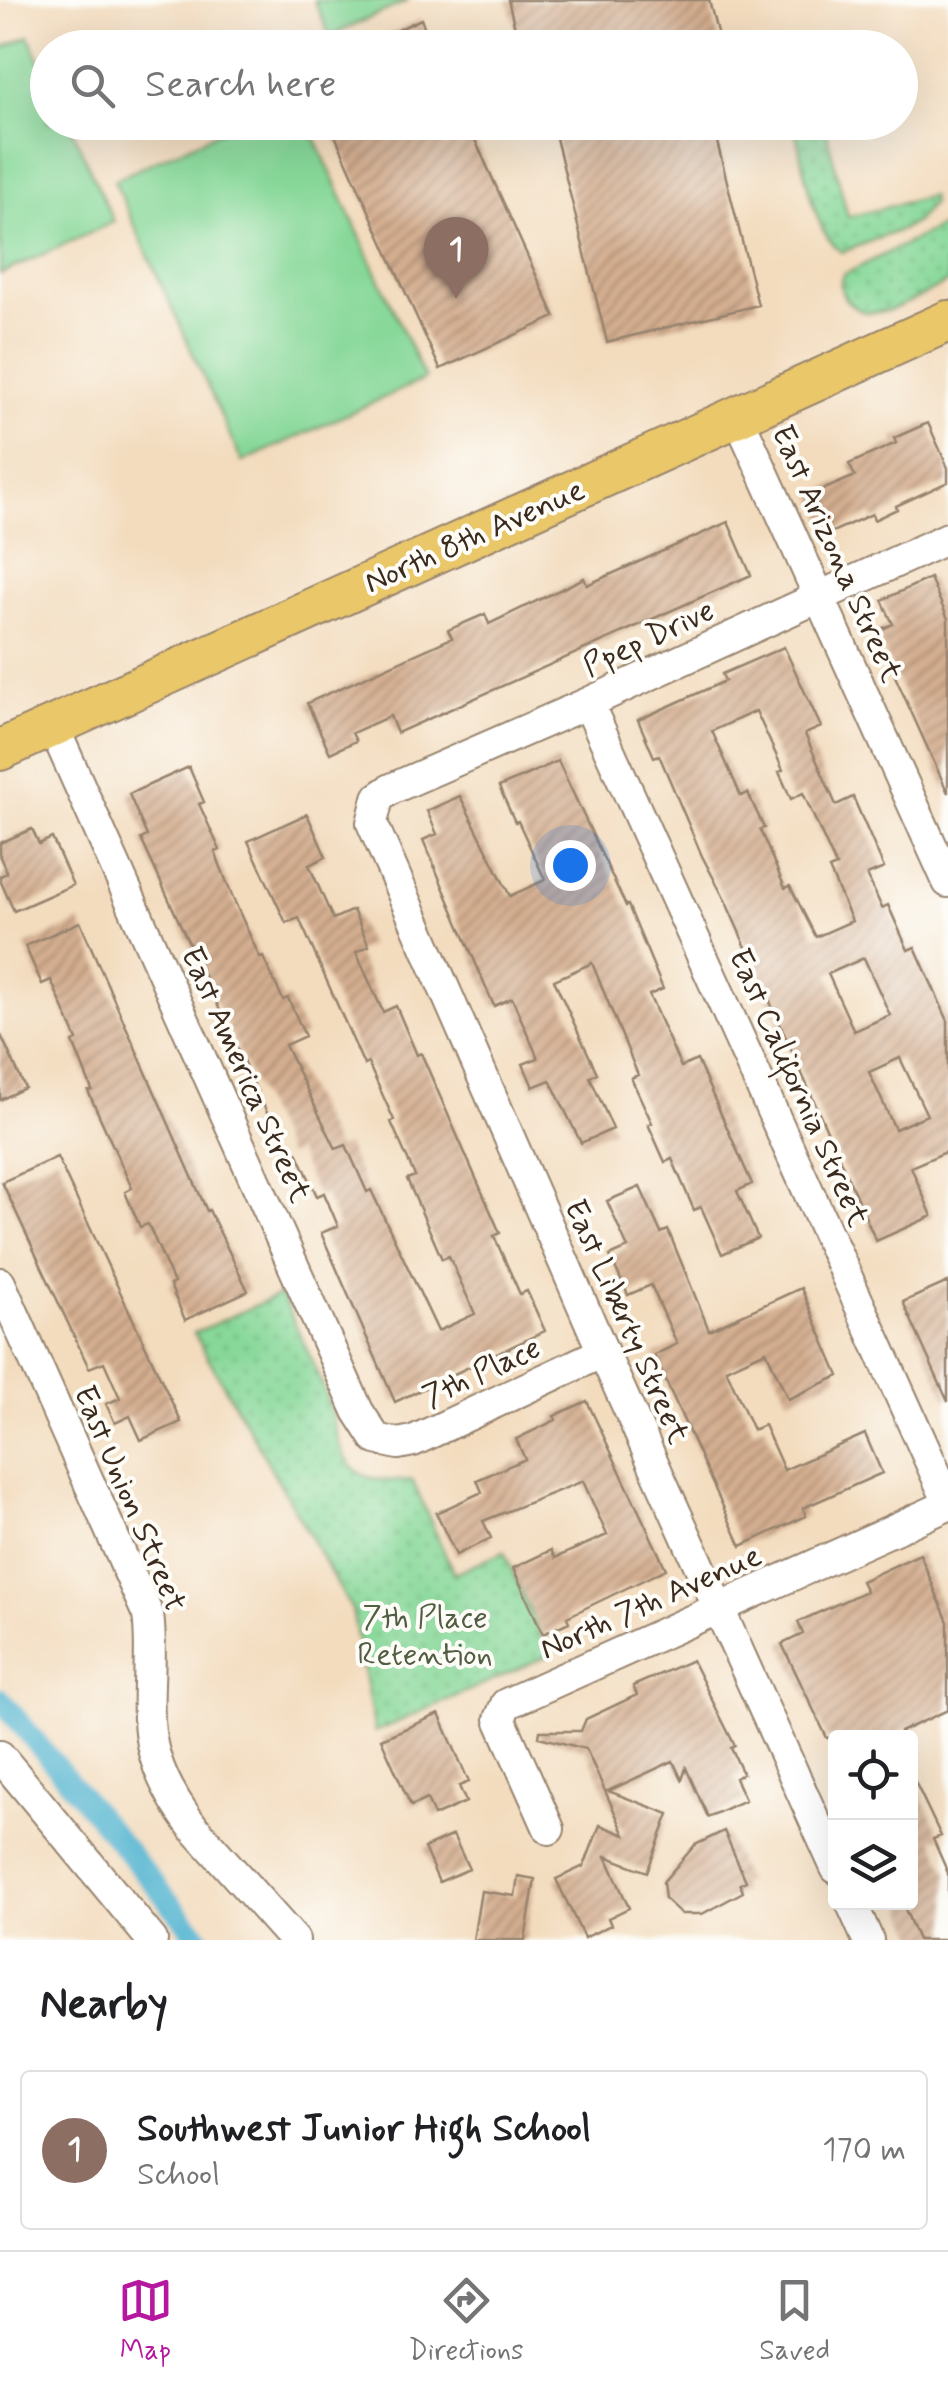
<!DOCTYPE html>
<html lang="en">
<head>
<meta charset="utf-8">
<style>
  :root { --surface:#fff; --page:#f6f6f6; --text:#202124; --muted:#757577; --line:#e0e0e0; --accent:#b5179e }
  body { margin:0; font-family:Mynerve,sans-serif; background:var(--page); color:var(--text) }
  .controls { position:absolute; right:30px; bottom:30px; display:grid; overflow:hidden; border-radius:10px; box-shadow:0 10px 40px #0002 }
  .controls button { width:90px; height:90px; display:grid; place-items:center; padding:0; border:0; border-bottom:2px solid var(--line); background:var(--surface); color:var(--text); font:50px sans-serif }
  .you { position:absolute; left:570px; top:865px; width:35px; height:35px; margin:-25px; border:8px solid #fff; border-radius:50%; background:#1a73e8; box-shadow:0 0 0 15px #1a73e833 }
  .badge { display:grid; place-items:center; width:65px; height:65px; border-radius:50%; background:var(--accent); color:#fff; font-size:32px; font-weight:700 }
  .pin { position:absolute; translate:-50% -82px; filter:drop-shadow(0 2px 5px #0008) }
  .pin::after { content:''; position:absolute; top:52px; width:35px; height:30px; background:inherit; clip-path:polygon(0 0,100% 0,50% 100%) }
  .list { margin:0; padding:0; list-style:none }
  h2 { display:flex; justify-content:space-between; align-items:center; height:130px; margin:0; padding:0 40px; font-size:42px }
  h2 small { font-size:32px; font-weight:400; color:var(--muted) }
  .list li { display:grid; grid-template-columns:65px 1fr auto; gap:30px; align-items:center; box-sizing:border-box; height:160px; margin:0 20px 20px; padding:0 20px; border:2px solid var(--line); border-radius:10px }
  .list b { display:block; font-size:38px; white-space:nowrap }
  .list p { margin:0; font-size:32px; white-space:nowrap; color:var(--muted) }
  .list em { font-size:32px; font-style:normal; color:var(--muted) }
  .icon { flex:none; width:55px; height:55px; fill:none; stroke:currentColor; stroke-width:2; stroke-linecap:round; stroke-linejoin:round }
  .map { position:relative; flex:none; width:948px; height:1940px; overflow:hidden }
  .search { position:absolute; background:var(--surface); box-shadow:0 10px 40px #0002; left:30px; right:30px; top:30px; height:110px; display:flex; align-items:center; gap:25px; box-sizing:border-box; padding:0 35px; border-radius:55px; color:var(--muted); font-size:38px }
  .sheet { height:310px; background:var(--surface) }
  nav { display:flex; justify-content:space-around; align-items:center; box-sizing:border-box; height:140px; border-top:2px solid var(--line); background:var(--surface); font-size:28px; color:var(--muted) }
  nav a { display:grid; justify-items:center; gap:5px }
  nav .on { color:var(--accent) }
  .map>svg:first-child { display:block }
  .grass { fill:url(#grass-dots); stroke:#61815c; stroke-width:2.5 }
  .garden { fill:#87d899; stroke:#61815c; stroke-width:2.5 }
  .lines { fill:none; stroke-linecap:round; stroke-linejoin:round }
  .canal { stroke:#51b4d0; stroke-width:22 }
  .building { fill:url(#building-hatch); fill-rule:evenodd }
  .minor-casing { stroke:#97836e; stroke-width:34 }
  .major-casing { stroke:#97836e; stroke-width:44 }
  .minor { stroke:#fff; stroke-width:30 }
  .major { stroke:#eac769; stroke-width:40 }
  .labels { text-anchor:middle; stroke-width:8; stroke-linejoin:round; paint-order:stroke }
  .street-label { font-size:32px; fill:#3b2a1e; stroke:#fdfcf7 }
  .park-label { font-size:32px; fill:#525e43; stroke:#fdfcf7 }
</style>
</head>
<body>
<div class="map">
<svg width="948" height="1940" viewBox="0 0 948 1940">
  <defs>
    <pattern id="grass-dots" width="8" height="8" patternUnits="userSpaceOnUse" patternTransform="scale(2.5)"><rect width="8" height="8" fill="#87d899"/><path d="M2 2h.1M6 6h.1" fill="none" stroke="#75ba83" stroke-width="1.8" stroke-linecap="round"/></pattern>
    <pattern id="building-hatch" width="6" height="6" patternUnits="userSpaceOnUse" patternTransform="scale(2.5)"><rect width="6" height="6" fill="#d4ae90"/><path d="M-1 1l2-2M0 6l6-6M5 7l2-2" fill="none" stroke="#ad8e75"/></pattern>
  </defs>
  <rect width="100%" height="100%" fill="#fdfcf7"/>
  <filter id="ink" filterUnits="userSpaceOnUse"><feTurbulence type="fractalNoise" baseFrequency=".01" numOctaves="2"/><feDisplacementMap in="SourceGraphic" scale="20" xChannelSelector="R" yChannelSelector="G"/><feConvolveMatrix kernelMatrix="1 2 1 2 8 2 1 2 1" color-interpolation-filters="sRGB"/></filter>
  <filter id="wash" filterUnits="userSpaceOnUse"><feTurbulence type="fractalNoise" baseFrequency=".0048" numOctaves="4" result="noise"/><feDisplacementMap in="SourceGraphic" scale="40" xChannelSelector="R" yChannelSelector="G"/><feGaussianBlur stdDeviation="2.25" result="paint"/><feColorMatrix in="noise" values="0 0 0 0 0 0 0 0 0 0 0 0 0 0 0 0 0 1.4 0 .05"/><feComposite in="paint" operator="in"/></filter>
  <g filter="url(#wash)">
    <rect width="100%" height="100%" fill="#f3dcbe"/>
    <!-- grass -->
    <path class="grass" d="M794,123H824L848,217L931,196L932,203L916,222L903,229L842,252C812,235 802,156 794,123Z
      M948,223V282C920,295 876,328 850,304C841,295 838,286 843,275Z
      M281,1294C295,1325 311,1356 323,1387C344,1442 332,1488 412,1480L454,1574L504,1552L549,1655L375,1732L352,1610L194,1333Z"/>
    <!-- garden -->
    <path class="garden" d="M314,0H409L330,36Z
      M29,36L47,77L48,122L69,123L114,222L0,274V49Z
      M240,122L308,123L425,379L242,462L114,180Z"/>
    <g class="lines">
      <!-- canal -->
      <path class="canal" d="M0,1699L201,1940"/>
    </g>
    <g id="blocks">
      <!-- building -->
      <path class="building" d="M508,0H709L721,48H520Z
        M421,19L433,48H359Z
        M329,122H467L555,317L440,369Z
        M552,122H712L758,305L607,342Z
        M928,423L948,468V482L896,506L897,509L874,520L872,514L830,533L813,494L855,476L849,464L896,443L894,438Z
        M728,522L751,575L397,733L390,716L352,733L356,741L330,753L307,703L452,638L448,630L485,614L489,624L584,578L587,585Z
        M930,578L948,619V793L875,632L893,624L882,600Z
        M784,647L821,727L805,734L836,805L853,797L884,868L867,875L882,908L888,905L908,950L915,947L948,1021V1151L911,1167L932,1216L876,1241L725,900L702,856L659,755L654,757L638,720L725,681L722,674ZM756,711L783,770L779,772L791,799L803,793L836,866L829,869L852,921L816,937L790,886L785,888L760,830L764,828L748,793L741,796L712,731ZM864,958L890,1015L854,1031L828,974ZM900,1058L927,1115L895,1129L869,1072Z
        M558,761L626,906L628,905L663,989L649,995L681,1067L697,1060L752,1184L737,1191L758,1238L722,1254L701,1207L694,1210L672,1159L665,1162L648,1124L652,1123L631,1078L638,1075L592,963L554,980L597,1073L590,1077L613,1129L581,1143L550,1080L533,1087L523,1064L538,1058L512,998L494,1006L423,840L437,834L427,811L460,796L510,896L545,880L518,821L515,822L499,787Z
        M189,767L204,802L199,804L220,850L215,852L233,898L260,958L263,957L283,1000L288,998L305,1036L285,1045L336,1149L346,1145L367,1192L371,1190L438,1331L475,1314L449,1256L442,1259L407,1179L415,1176L391,1122L394,1120L368,1063L364,1065L299,918L286,923L248,841L307,814L326,857L309,865L333,919L353,910L369,946L356,952L383,1012L396,1006L417,1055L421,1053L500,1233L494,1236L520,1294L527,1291L545,1331L395,1402L321,1233L338,1226L324,1193L317,1196L297,1152L287,1156L141,839L147,836L129,794Z
        M32,829L39,844L52,838L73,885L14,911L0,880V876L7,873L0,857V843Z
        M80,922L207,1211L209,1210L248,1291L185,1320L170,1285L174,1283L148,1224L140,1227L125,1192L132,1188L88,1091L92,1090L73,1042L77,1040L51,980L42,984L25,946Z
        M0,1033L25,1088L0,1100Z
        M57,1157L181,1422L141,1440L130,1416L115,1423L106,1404L120,1398L104,1362L89,1368L2,1182Z
        M640,1187L661,1233L668,1230L709,1330L801,1288L839,1376L788,1399L766,1351L726,1369L753,1430L764,1425L784,1470L865,1434L882,1473L803,1508L806,1516L741,1546L654,1355L677,1344L651,1285L628,1295L610,1256L628,1248L607,1201Z
        M948,1282V1402L903,1302Z
        M587,1401L666,1569L567,1617L569,1622L543,1634L513,1568L551,1550L555,1558L607,1535L583,1481L483,1521L491,1538L456,1555L436,1513L482,1492L477,1480L525,1459L516,1439L556,1420L554,1416Z
        M920,1554L948,1622V1710L900,1732L902,1738H827L782,1644L803,1634L798,1622L866,1591L861,1581Z
        M692,1660L735,1746L731,1748L743,1774L735,1778L745,1800L708,1817L686,1768L682,1780L673,1761L608,1791L669,1814L647,1872L606,1856L629,1908L608,1918L611,1925L584,1938L556,1879L584,1866L600,1825L625,1835L586,1749L539,1737L540,1731H581L586,1719L637,1695L633,1686Z
        M439,1714L469,1782L459,1786L466,1802L434,1816L427,1799L411,1806L381,1739Z
        M910,1771L941,1836L933,1839L948,1873V1940H918L902,1902H910Z
        M724,1831L746,1881L740,1884L743,1892L702,1914H681L665,1899L663,1882L695,1845Z
        M453,1835L469,1869L439,1882L424,1848Z
        M518,1876L535,1879L525,1940H473L481,1891L515,1896Z"/>
    </g>
  </g>
  <g filter="url(#ink)">
    <use href="#blocks" fill-opacity="0" stroke="#97836e" stroke-width="2.5"/>
    <g class="lines">
      <defs>
        <path id="minor" d="M738,417L948,882
          M588,703L948,1501
          M53,726L358,1411L376,1439L398,1444L413,1441L603,1352
          M0,1283L148,1615C153,1650 147,1683 149,1719C150,1759 170,1797 194,1828L294,1940
          M0,1756L152,1940
          M549,1829L500,1719L506,1704L948,1505
          M836,1868L603,1352L372,823L378,798L391,789L588,703L948,538
          M851,1902L868,1940"/>
        <path id="major" d="M0,750L948,321"/>
      </defs>
      <!-- minor casing -->
      <use href="#minor" class="minor-casing"/>
      <!-- major casing -->
      <use href="#major" class="major-casing"/>
      <!-- minor -->
      <use href="#minor" class="minor"/>
      <!-- major -->
      <use href="#major" class="major"/>
    </g>
  </g>
  <g class="labels">
    <!-- street labels -->
    <g class="street-label">
      <text transform="translate(474 535) rotate(-24)" y="11">North 8th Avenue</text>
      <text transform="translate(838 553) rotate(66)" y="11">East Arizona Street</text>
      <text transform="translate(648 637) rotate(-25)" y="11">Ppep Drive</text>
      <text transform="translate(247 1074) rotate(66)" y="11">East America Street</text>
      <text transform="translate(800 1087) rotate(66)" y="11">East California Street</text>
      <text transform="translate(628 1321) rotate(66)" y="11">East Liberty Street</text>
      <text transform="translate(481 1371) rotate(-25)" y="11">7th Place</text>
      <text transform="translate(131 1498) rotate(67)" y="11">East Union Street</text>
      <text transform="translate(650 1601) rotate(-24)" y="11">North 7th Avenue</text>
    </g>
    <!-- park labels -->
    <g class="park-label">
      <text x="425" y="1627">7th Place<tspan x="425" dy="37">Retention</tspan></text>
    </g>
  </g>
</svg>
<div class="controls">
<button><svg class="icon" aria-label="locate" viewBox="0 0 24 24"><circle cx="12" cy="12" r="6"/><path d="M12 2v4M12 18v4M2 12h4M18 12h4"/></svg></button>
<button><svg class="icon" aria-label="layers" viewBox="0 0 24 24"><path d="M12 4l9 5-9 5-9-5zM3 14l9 5 9-5"/></svg></button>
</div>
<div class="you"></div>
<div class="pin badge" style="left:456px;top:299px;background:#8d6e63">1</div>
<div class="search"><svg class="icon" aria-label="search" viewBox="0 0 24 24"><circle cx="10" cy="10" r="6"/><path d="M15 15l6 6"/></svg>Search here</div>
</div>
<section class="sheet">
<h2>Nearby<small></small></h2>
<ul class="list">
<li><span class="badge" style="background:#8d6e63">1</span><div><b>Southwest Junior High School</b><p>School</p></div><em>170 m</em></li>
</ul>
</section>
<nav>
<a class="on"><svg class="icon" aria-label="map" viewBox="0 0 24 24"><path d="M3 6l6-2 6 2 6-2v14l-6 2-6-2-6 2zM9 4v14M15 6v14"/></svg>Map</a>
<a><svg class="icon" aria-label="directions" viewBox="0 0 24 24"><path d="M12 3l9 9-9 9-9-9zM9 14v-3h6M13 9l2 2-2 2"/></svg>Directions</a>
<a><svg class="icon" aria-label="saved" viewBox="0 0 24 24"><path d="M7 4h10v16l-5-4-5 4z"/></svg>Saved</a>
</nav>
</body>
</html>
